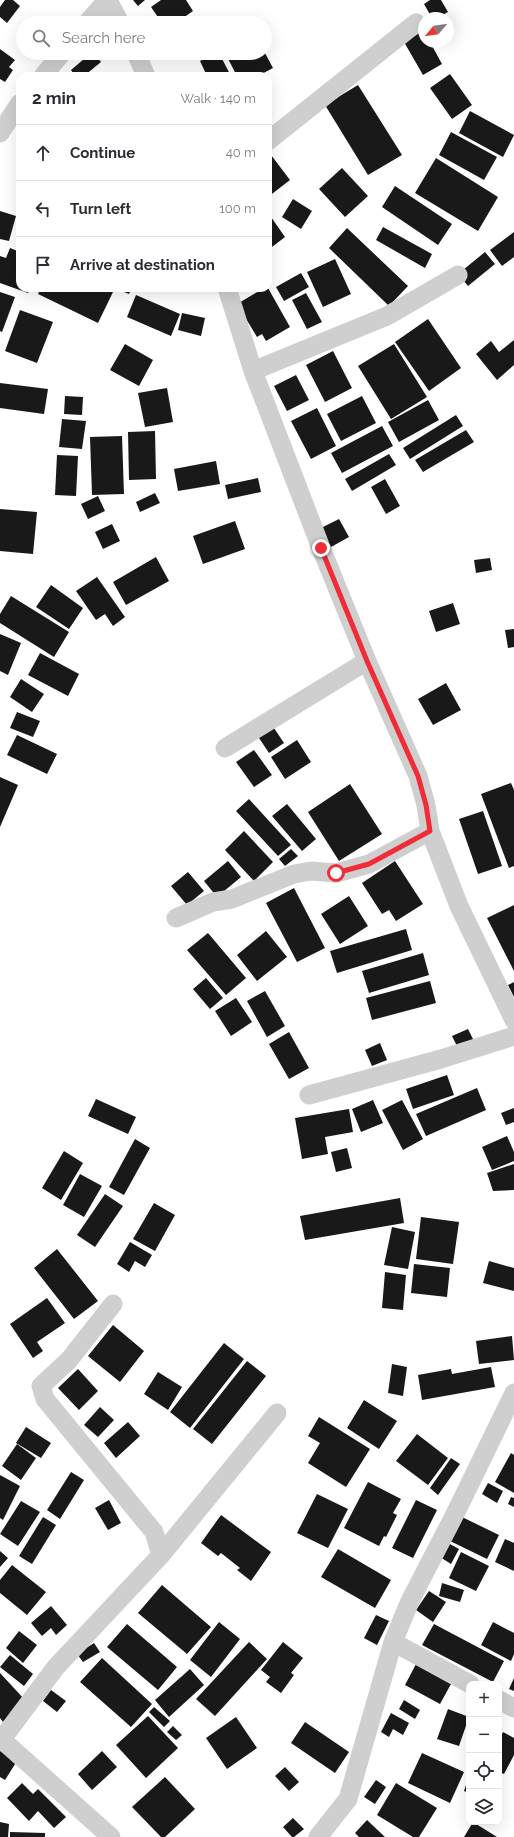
<!DOCTYPE html>
<html lang="en">
<head>
<meta charset="utf-8">
<style>
  :root { --surface:#fff; --page:#f2f2f3; --text:#2b2b33; --muted:#7c7c81; --line:#e1e1e2 }
  body { margin:0; font-family:Raleway,sans-serif; background:var(--page); color:var(--text) }
  .controls { position:absolute; right:12px; bottom:12px; display:grid; overflow:hidden; border-radius:8px; box-shadow:0 4px 16px #0002 }
  .controls button { width:36px; height:36px; display:grid; place-items:center; padding:0; border:0; border-bottom:1px solid var(--line); background:var(--surface); color:var(--text); font:20px sans-serif }
  .compass { position:absolute; left:418px; top:12px; width:36px; height:36px; border-radius:50%; background:var(--surface); box-shadow:0 4px 16px #0002; rotate:241deg }
  .stop { position:absolute; width:12px; height:12px; margin:-9px; border:3px solid #f12c39; border-radius:50%; background:#fff }
  .stop.end { background:#f12c39; border-color:#fff; box-shadow:0 1px 4px #0008 }
  .list { margin:0; padding:0; list-style:none }
  h2 { display:flex; justify-content:space-between; align-items:center; height:52px; margin:0; padding:0 16px; font-size:17px }
  h2 small { font-size:13px; font-weight:400; color:var(--muted) }
  .list li { display:grid; grid-template-columns:26px 1fr auto; gap:12px; align-items:center; box-sizing:border-box; height:56px; padding:0 16px; border-top:1px solid var(--line) }
  .list b { display:block; font-size:15px; white-space:nowrap }
  .list em { font-size:13px; font-style:normal; color:var(--muted) }
  .icon { flex:none; width:22px; height:22px; fill:none; stroke:currentColor; stroke-width:2; stroke-linecap:round; stroke-linejoin:round }
  .map { position:relative; flex:none; width:514px; height:1837px; overflow:hidden }
  .search { position:absolute; background:var(--surface); box-shadow:0 4px 16px #0002; left:16px; top:16px; width:256px; height:44px; display:flex; align-items:center; gap:10px; box-sizing:border-box; padding:0 14px; border-radius:22px; color:var(--muted); font-size:15px }
  .panel { position:absolute; background:var(--surface); box-shadow:0 4px 16px #0002; left:16px; top:72px; width:256px; height:220px; border-radius:12px }
  .map>svg:first-child { display:block }
  .building { fill:#191919 }
  .lines { fill:none; stroke-linecap:round; stroke-linejoin:round }
  .minor { stroke:#cfcfcf; stroke-width:19 }
  .route { stroke:#f12c39; stroke-width:5 }
</style>
</head>
<body>
<div class="map">
<svg width="514" height="1837" viewBox="0 0 514 1837">
  <rect width="100%" height="100%" fill="#fff"/>
  <!-- building -->
  <path class="building" d="M5,0H13L20,6L7,23L0,17V7Z
    M133,0H145L138,6Z
    M161,0H186L193,11L176,23H162L151,7Z
    M430,0H441L448,12L437,18H432L424,4Z
    M246,17L249,23H236Z
    M423,31L424,42H430L442,64L423,75L404,42Z
    M0,49L15,60L9,67L13,70L5,82L0,79Z
    M91,53H94L101,62L84,76H75L71,70Z
    M215,53H219L231,76H207L200,61Z
    M225,53H265L273,68L258,76H237Z
    M450,74L472,105L452,119L430,88Z
    M358,85L402,155L368,175L325,105Z
    M470,111L514,135L503,157L459,133Z
    M451,132L497,157L484,180L439,155Z
    M268,151L290,180L268,197Z
    M436,158L498,197L478,231L415,193Z
    M342,168L368,196L345,217L319,189Z
    M395,186L452,224L438,245L382,207Z
    M293,199L312,211L301,229L282,217Z
    M0,211L16,216L9,241L0,239Z
    M271,217L285,237L268,250V219Z
    M383,227L432,254L425,268L376,240Z
    M347,228L408,286L389,306L329,248Z
    M514,232V257L502,266L490,250Z
    M10,248L20,252V288H30L28,293L0,283V256L6,258Z
    M485,252L495,264L468,286L458,274Z
    M335,259L351,294L323,307L307,272Z
    M301,273L309,287L284,301L276,287Z
    M41,288H104L113,292L98,323L38,294Z
    M114,288H132L129,294Z
    M264,288H268L290,327L266,341L262,334L257,337L237,304Z
    M0,292L15,297L2,332L0,331Z
    M306,293L322,322L307,329L292,300Z
    M136,295L180,314L171,336L127,317Z
    M20,310L53,322L37,363L5,351Z
    M182,313L205,318L201,336L178,330Z
    M428,319L461,368L429,391L395,342Z
    M514,340V365L497,380L476,354L491,341L499,352Z
    M125,344L153,360L139,386L110,370Z
    M394,344L427,397L391,419L358,366Z
    M333,351L352,388L325,402L306,365Z
    M296,375L309,400L287,411L274,386Z
    M0,383L48,389L44,414L0,408Z
    M167,388L173,422L145,427L138,393Z
    M65,396L83,397L82,415L64,414Z
    M362,396L376,423L341,441L327,414Z
    M428,400L439,420L399,442L388,422Z
    M317,408L336,446L311,459L291,421Z
    M456,415L463,426L410,459L403,448Z
    M62,419L86,421L82,449L59,447Z
    M382,426L393,446L342,473L331,453Z
    M466,430L474,442L423,472L415,460Z
    M155,431L156,479L129,480L128,432Z
    M122,436L124,494L92,495L90,437Z
    M389,454L396,465L352,491L345,479Z
    M57,455L78,456L76,496L55,495Z
    M216,461L220,484L178,491L174,469Z
    M258,478L261,492L228,499L225,485Z
    M385,479L400,506L386,514L371,487Z
    M155,493L160,503L140,512L136,502Z
    M98,496L105,511L88,519L81,504Z
    M0,509L37,512L33,554L0,551Z
    M339,519L349,537L331,547L321,528Z
    M235,521L245,549L203,564L193,536Z
    M112,524L120,541L103,549L95,532Z
    M156,557L169,581L126,605L113,582Z
    M490,558L492,570L476,573L474,560Z
    M97,577L125,617L113,626L105,614L96,620L76,591Z
    M51,585L83,608L69,629L36,607Z
    M11,596L69,632L54,657L0,623V614Z
    M453,603L460,624L436,632L429,611Z
    M514,629V647L508,648L505,630Z
    M0,634L21,643L8,675L0,671Z
    M40,653L79,674L68,696L28,675Z
    M21,679L44,694L32,712L10,697Z
    M446,683L461,710L433,725L418,699Z
    M17,712L40,721L33,737L10,728Z
    M272,725L284,743L269,753L257,735Z
    M17,735L57,754L47,774L7,755Z
    M297,740L311,762L285,779L271,757Z
    M254,750L272,775L254,787L236,762Z
    M0,777L18,785L0,827Z
    M511,783L514,790V866L509,868L481,794Z
    M350,784L382,834L339,861L308,812Z
    M249,799L291,845L278,856L236,811Z
    M287,804L316,839L302,851L272,816Z
    M483,811L502,866L478,874L459,819Z
    M244,831L273,862L254,881L225,850Z
    M291,849L298,856L285,866L279,859Z
    M228,861L241,877L217,897L204,881Z
    M395,861L423,904L396,921L389,910L382,914L362,883Z
    M188,872L204,891L187,905L171,886Z
    M294,888L325,948L297,962L266,903Z
    M349,896L368,926L340,944L321,914Z
    M514,905V971L487,918Z
    M406,929L412,950L337,973L330,951Z
    M266,931L287,957L257,981L237,955Z
    M208,933L246,978L226,995L187,950Z
    M423,953L429,975L369,993L362,971Z
    M206,978L223,998L210,1009L193,989Z
    M430,981L436,1003L372,1020L366,998Z
    M514,982V997L508,985Z
    M265,991L285,1026L267,1037L247,1001Z
    M236,998L252,1022L231,1036L215,1011Z
    M468,1029L474,1041L458,1048L452,1036Z
    M289,1032L309,1068L289,1079L269,1044Z
    M380,1043L387,1060L372,1066L365,1050Z
    M447,1075L454,1095L413,1109L406,1089Z
    M477,1088L486,1110L426,1136L416,1114Z
    M96,1099L136,1117L128,1134L88,1116Z
    M373,1100L383,1123L361,1132L352,1109Z
    M402,1100L423,1139L403,1150L382,1110Z
    M514,1108V1122L506,1125L501,1113Z
    M349,1109L353,1132L325,1137L328,1154L302,1159L295,1118Z
    M507,1136L514,1152V1161L492,1170L482,1147Z
    M135,1139L150,1148L124,1195L109,1187Z
    M347,1148L352,1168L336,1172L331,1152Z
    M64,1151L83,1163L61,1200L42,1188Z
    M514,1164V1190L493,1191L487,1173Z
    M80,1174L102,1186L84,1217L63,1205Z
    M105,1194L123,1206L95,1247L77,1235Z
    M400,1198L404,1223L305,1240L300,1216Z
    M154,1203L175,1215L155,1251L133,1239Z
    M421,1217L459,1222L453,1264L416,1259Z
    M392,1227L415,1232L408,1269L384,1265Z
    M130,1242L152,1255L145,1267L135,1261L129,1272L117,1264Z
    M57,1249L98,1301L74,1319L34,1268Z
    M489,1261L514,1268V1291L483,1283Z
    M414,1264L450,1268L447,1297L411,1293Z
    M385,1272L406,1275L403,1310L382,1308Z
    M47,1298L65,1323L37,1342L43,1351L33,1358L10,1324Z
    M113,1325L144,1351L120,1382L88,1356Z
    M512,1336L514,1360L479,1364L476,1341Z
    M224,1343L244,1359L190,1428L170,1412Z
    M247,1361L266,1376L212,1444L193,1429Z
    M392,1364L407,1367L403,1396L388,1393Z
    M491,1367L495,1387L422,1400L418,1375L451,1369L452,1374Z
    M78,1369L98,1391L79,1410L58,1388Z
    M158,1372L182,1387L168,1410L144,1394Z
    M364,1400L397,1421L379,1449L347,1428Z
    M100,1407L114,1420L98,1437L84,1425Z
    M319,1417L370,1449L346,1487L308,1463L320,1443L308,1436Z
    M128,1422L140,1436L116,1458L104,1443Z
    M26,1427L51,1443L41,1458L16,1443Z
    M417,1434L448,1458L428,1485L396,1461Z
    M17,1444L36,1458L21,1480L2,1466Z
    M511,1453L514,1455V1493L495,1482Z
    M451,1458L460,1464L438,1495L430,1488Z
    M71,1472L84,1480L60,1519L47,1510Z
    M0,1475L20,1486L3,1520L0,1518Z
    M368,1482L401,1499L393,1513L397,1515L386,1537L384,1536L379,1546L344,1528Z
    M488,1483L503,1491L497,1503L482,1494Z
    M317,1494L348,1509L328,1548L297,1533Z
    M511,1497L514,1498V1507L508,1504Z
    M109,1500L121,1523L108,1530L95,1508Z
    M416,1500L437,1510L413,1558L392,1548Z
    M21,1501L40,1512L18,1546L0,1534Z
    M221,1515L271,1552L251,1581L237,1570L240,1568L221,1553L218,1556L201,1543Z
    M460,1516L499,1535L487,1559L448,1540Z
    M43,1517L56,1525L32,1564L19,1556Z
    M505,1539L514,1543V1571L495,1562Z
    M448,1543L459,1549L451,1564L440,1557Z
    M338,1549L391,1580L375,1608L321,1577Z
    M0,1551L8,1558L0,1567Z
    M461,1552L489,1566L476,1591L449,1578Z
    M12,1565L46,1592L27,1615L0,1593V1580Z
    M442,1583L464,1590L460,1602L439,1596Z
    M162,1585L211,1627L187,1654L138,1613Z
    M429,1591L446,1602L433,1622L416,1610Z
    M51,1606L67,1625L56,1635L51,1628L42,1636L31,1623Z
    M376,1615L389,1621L377,1645L364,1638Z
    M219,1622L240,1639L211,1677L190,1660Z
    M493,1622L514,1633V1654L511,1661L481,1645Z
    M127,1624L177,1667L158,1690L107,1647Z
    M434,1624L504,1661L493,1682L422,1645Z
    M19,1631L37,1645L23,1663L6,1648Z
    M249,1642L267,1659L215,1716L196,1699Z
    M283,1642L303,1658L291,1673L294,1675L281,1693L266,1682L270,1677L261,1670Z
    M94,1643L100,1652L83,1662L77,1654Z
    M10,1655L33,1674L24,1686L0,1667Z
    M102,1658L152,1704L131,1727L80,1682Z
    M416,1664L451,1684L440,1704L405,1685Z
    M190,1669L204,1685L169,1717L155,1700Z
    M0,1673L25,1700L3,1722L0,1718Z
    M514,1678V1691L509,1689Z
    M51,1690L66,1701L57,1712L43,1701Z
    M404,1700L420,1710L415,1719L399,1709Z
    M154,1707L170,1721L164,1727L149,1712Z
    M448,1709L469,1717L459,1746L437,1739Z
    M391,1713L409,1723L403,1735L393,1729L389,1737L381,1732Z
    M148,1716L178,1748L146,1778L116,1745Z
    M236,1717L257,1748L227,1769L206,1738Z
    M305,1722L349,1752L335,1773L291,1743Z
    M173,1726L182,1735L176,1740L167,1732Z
    M503,1732L514,1738V1755L504,1774L499,1772V1741Z
    M0,1751L17,1761L5,1780L0,1777Z
    M102,1751L117,1767L92,1790L78,1774Z
    M422,1753L464,1772L450,1803L408,1783Z
    M285,1767L299,1782L289,1791L275,1776Z
    M469,1776V1793L464,1791Z
    M165,1777L195,1809L165,1837H161L132,1807Z
    M376,1780L386,1787L375,1804L364,1797Z
    M22,1783L33,1794L38,1789L66,1817L54,1828L38,1811L29,1821L7,1798Z
    M396,1783L437,1808L419,1837H413L377,1815Z
    M293,1818L304,1829L294,1837H292L283,1827Z
    M367,1820L385,1837H359L355,1833Z
    M0,1822L9,1824L8,1837H0Z
    M473,1822L497,1837H464Z
    M10,1832L45,1833V1837H10Z"/>
  <g class="lines">
    <!-- minor -->
    <path class="minor" d="M108,0L120,23
      M87,23L107,0
      M136,53L146,76
      M43,76L62,53
      M0,133L20,103
      M268,141L416,23
      M227,288L253,371L321,548L367,661L418,776L426,805L430,831L459,906L514,1020
      M253,371L387,316L458,275
      M225,748L367,661
      M176,918L213,902L232,899L294,874L311,871L336,873L369,864L430,831
      M309,1095L441,1059L514,1036
      M113,1304L69,1360L41,1386L45,1399L154,1532L161,1555
      M393,1642L470,1684
      M499,1700L514,1708
      M0,1738L111,1837
      M2,1739L56,1667L161,1555L277,1413
      M318,1837L348,1799L393,1642L410,1601L456,1512L514,1393"/>
  </g>
  <g class="lines">
    <!-- route -->
    <path class="route" d="M321,548L367,661L418,776L426,805L430,831L369,864L336,873"/>
  </g>
</svg>
<div class="controls">
<button>+</button>
<button>−</button>
<button><svg class="icon" aria-label="locate" viewBox="0 0 24 24"><circle cx="12" cy="12" r="6"/><path d="M12 2v4M12 18v4M2 12h4M18 12h4"/></svg></button>
<button><svg class="icon" aria-label="layers" viewBox="0 0 24 24"><path d="M12 4l9 5-9 5-9-5zM3 14l9 5 9-5"/></svg></button>
</div>
<svg class="compass" viewBox="-18 -18 36 36"><path d="M0-13l5 13h-10z" fill="#e53935"/><path d="M0 13l5-13h-10z" fill="#7c7c81"/></svg>
<div class="stop" style="left:336px;top:873px"></div>
<div class="stop end" style="left:321px;top:548px"></div>
<div class="search"><svg class="icon" aria-label="search" viewBox="0 0 24 24"><circle cx="10" cy="10" r="6"/><path d="M15 15l6 6"/></svg>Search here</div>
<section class="panel">
<h2>2 min<small>Walk · 140 m</small></h2>
<ul class="list">
<li><svg class="icon" aria-label="ahead" viewBox="0 0 24 24"><path d="M12 20V5M6 11l6-6 6 6"/></svg><div><b>Continue</b></div><em>40 m</em></li>
<li><svg class="icon" aria-label="left" viewBox="0 0 24 24"><path d="M17 20v-9H6M10 6l-5 5 5 5"/></svg><div><b>Turn left</b></div><em>100 m</em></li>
<li><svg class="icon" aria-label="arrive" viewBox="0 0 24 24"><path d="M6 21V4h12l-3 4 3 4H6"/></svg><div><b>Arrive at destination</b></div></li>
</ul>
</section>
</div>
</body>
</html>
